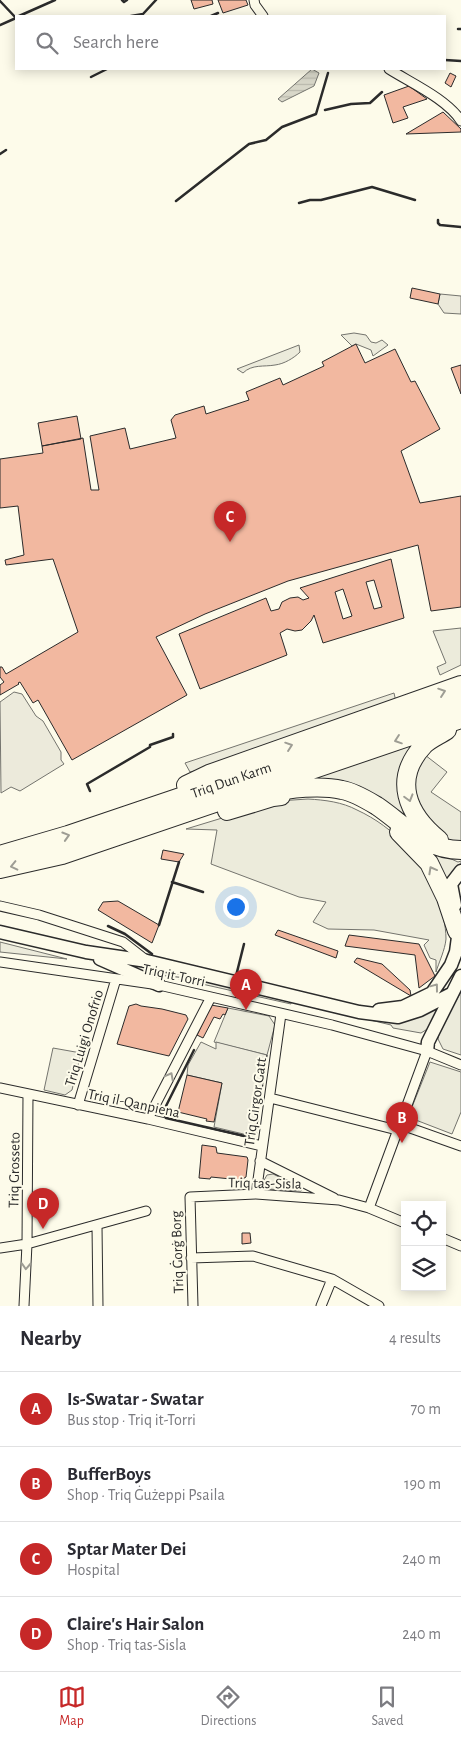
<!DOCTYPE html>
<html lang="en">
<head>
<meta charset="utf-8">
<style>
  :root { --surface:#fff; --page:#f7f7f7; --text:#2b2b33; --muted:#7c7c81; --line:#e1e1e2; --accent:#c62828 }
  body { margin:0; font-family:"Alegreya Sans",sans-serif; background:var(--page); color:var(--text) }
  .controls { position:absolute; right:15px; bottom:15px; display:grid; overflow:hidden; border-radius:0px; box-shadow:0 2px 12px #0003 }
  .controls button { width:45px; height:45px; display:grid; place-items:center; padding:0; border:0; border-bottom:1px solid var(--line); background:var(--surface); color:var(--text); font:25px sans-serif }
  .you { position:absolute; left:235px; top:906px; width:18px; height:18px; margin:-12px; border:4px solid #fff; border-radius:50%; background:#1a73e8; box-shadow:0 0 0 8px #1a73e833 }
  .badge { display:grid; place-items:center; width:32px; height:32px; border-radius:50%; background:var(--accent); color:#fff; font-size:16px; font-weight:700 }
  .pin { position:absolute; translate:-50% -41px; filter:drop-shadow(0 1px 2px #0008) }
  .pin::after { content:''; position:absolute; top:26px; width:18px; height:15px; background:inherit; clip-path:polygon(0 0,100% 0,50% 100%) }
  .list { margin:0; padding:0; list-style:none }
  h2 { display:flex; justify-content:space-between; align-items:center; height:65px; margin:0; padding:0 20px; font-size:21px }
  h2 small { font-size:16px; font-weight:400; color:var(--muted) }
  .list li { display:grid; grid-template-columns:32px 1fr auto; gap:15px; align-items:center; box-sizing:border-box; height:75px; padding:0 20px; border-top:1px solid var(--line) }
  .list b { display:block; font-size:19px; white-space:nowrap }
  .list p { margin:0; font-size:16px; white-space:nowrap; color:var(--muted) }
  .list em { font-size:16px; font-style:normal; color:var(--muted) }
  .icon { flex:none; width:28px; height:28px; fill:none; stroke:currentColor; stroke-width:2; stroke-linecap:round; stroke-linejoin:round }
  .map { position:relative; flex:none; width:461px; height:1306px; overflow:hidden }
  .search { position:absolute; background:var(--surface); box-shadow:0 2px 12px #0003; left:15px; right:15px; top:15px; height:55px; display:flex; align-items:center; gap:12px; box-sizing:border-box; padding:0 18px; border-radius:0px; color:var(--muted); font-size:19px }
  .sheet { height:365px; background:var(--surface) }
  nav { display:flex; justify-content:space-around; align-items:center; box-sizing:border-box; height:70px; border-top:1px solid var(--line); background:var(--surface); font-size:14px; color:var(--muted) }
  nav a { display:grid; justify-items:center; gap:2px }
  nav .on { color:var(--accent) }
  .map>svg:first-child { display:block }
  .green { fill:#ecebdb; stroke:#74746e }
  .parking { fill:#eceadb; stroke:#74746e }
  .water { fill:url(#water-rules); stroke:#74746e }
  .building { fill:#f2b8a0; stroke:#2b2b2b; fill-rule:evenodd }
  .lines { fill:none; stroke-linecap:round; stroke-linejoin:round }
  .street-casing { stroke:#2b2b2b; stroke-width:11 }
  .secondary-casing { stroke:#2b2b2b; stroke-width:15 }
  .highway-casing { stroke:#2b2b2b; stroke-width:20 }
  .street { stroke:#fdfbea; stroke-width:9 }
  .secondary { stroke:#fdfbea; stroke-width:12 }
  .highway { stroke:#fdfbea; stroke-width:18 }
  .fence { stroke:#2b2b2b; stroke-width:1; stroke-dasharray:6 2.5; stroke-linecap:butt }
  .wall { stroke:#2b2b2b; stroke-width:2.5 }
  .oneway { stroke:#9e9d94 }
  .labels { text-anchor:middle; stroke-width:4; stroke-linejoin:round; paint-order:stroke }
  .street-label { font-size:15px; fill:#2b2b2b; stroke:#fdfbea }
</style>
</head>
<body>
<div class="map">
<svg width="461" height="1306" viewBox="0 0 461 1306">
  <defs>
    <pattern id="water-rules" width="6" height="5" patternUnits="userSpaceOnUse" patternTransform="scale(1.25)"><rect width="6" height="5" fill="#d8d7c9"/><path d="M0 2.5h6" fill="none" stroke="#bab9ad"/></pattern>
  </defs>
  <rect width="100%" height="100%" fill="#fdfbea"/>
  <!-- green -->
  <path class="green" d="M354,333L366,335L371,342L376,343L382,340L388,345L373,356L371,350L356,344L352,346L341,335Z
    M299,345L300,352C294,358 284,364 275,365C264,367 252,364 243,373L237,369Z
    M461,628V665L440,675L437,667L446,663L433,631Z
    M394,693L396,702L203,769L190,772L185,763Z
    M426,738L410,752L414,824L391,808L290,784Z
    M425,755L447,772L431,792L461,812V842L445,840L414,808L412,774Z
    M308,799C325,800 342,802 357,810C394,827 424,859 437,898C442,911 446,925 446,939C445,950 439,962 436,972V960L430,958L424,945L429,940L374,930L328,929L313,922L326,902L299,897L211,864L217,830L186,829L278,801Z
    M408,833L431,850L458,862L461,861V865L447,890Z
    M0,942L67,959L0,952Z
    M131,963L291,1002V1004L144,971L130,967Z
    M461,992V1055L443,1049L438,1039L440,1029Z
    M440,1003L429,1028L421,1033L393,1028L391,1025L341,1013Z
    M228,1008L269,1016L275,1025L267,1055L214,1042Z
    M53,1048L81,1053L72,1090L65,1095L44,1090Z
    M430,1062L461,1072V1112L452,1134L408,1117Z
    M273,1174L302,1188L301,1191L268,1189L263,1182L267,1175Z"/>
  <!-- parking -->
  <path class="parking" d="M440,294L461,296V314L444,313L438,304Z
    M14,692L22,694L36,716L43,721L61,752V760L64,764L20,791L11,787L1,793L0,702Z
    M201,1042L216,1049V1042L267,1055L256,1133L252,1136L214,1127L222,1083L187,1075L188,1065Z"/>
  <!-- water -->
  <path class="water" d="M312,69L319,73L314,86L282,102L278,99Z"/>
  <!-- building -->
  <path class="building" d="M191,0H212L213,4L194,9Z
    M218,0H246L248,5L223,13Z
    M450,73L456,76L451,87L445,83Z
    M409,86L427,99L403,107L408,118L393,123L384,95Z
    M443,112L461,129V132L406,134Z
    M412,288L440,294L438,304L410,298Z
    M356,344L365,363L395,349L411,382L415,381L440,429L401,451L420,503L461,496V607L431,611L418,545L288,581L205,614L156,637L187,695L72,760L38,700L33,703L20,682L18,683L19,684L0,695V685L4,682L0,677V667H2L6,674L78,632L53,559L6,565L5,560L24,555L18,506L0,508V459L43,453L42,446L83,438L91,490H99L90,436L125,428L130,449L176,438L171,420L175,415L204,406L206,414L249,400L246,392L280,378L283,385L324,366L322,362Z
    M461,365V394L451,368Z
    M77,416L81,439L42,446L38,423Z
    M391,559L404,618L323,643L314,615L311,621L302,630L295,631L287,629L280,633L287,655L200,689L179,634L266,598L271,611L279,609L282,602L290,598L298,597L303,600L309,598L300,588ZM374,580L382,607L374,609L366,582ZM343,589L352,616L343,619L335,592Z
    M163,850L184,854L179,862L161,859Z
    M118,901L159,925L152,943L98,910L103,902Z
    M278,930L338,951L336,958L275,935Z
    M349,935L419,944L435,976L419,988L415,955L345,946Z
    M357,958L382,964L410,990L411,996L354,962Z
    M136,1004L141,1006L162,1009L186,1015L188,1019L169,1056L117,1044L129,1006Z
    M211,1005L228,1008L225,1015L223,1014L220,1019L214,1017L203,1038L197,1035Z
    M187,1075L222,1083L214,1122L206,1121L207,1119L178,1112Z
    M202,1145L216,1147L217,1153L247,1157L248,1160L246,1177L241,1180L211,1177L210,1179L199,1178Z
    M242,1233H250L251,1243L242,1244Z"/>
  <g class="lines">
    <defs>
      <path id="street" d="M254,0L255,5L263,16
        M389,69C411,83 447,99 461,121
        M0,906L39,915L123,942L146,960
        M0,962L159,985L332,1025L427,1051L461,1065
        M0,1088L148,1119L262,1146
        M270,1098L397,1130
        M78,1105L116,979
        M148,1119L211,997
        M399,1124L461,1146
        M260,1161L334,1198
        M256,1194L281,1014
        M369,1208L427,1051
        M97,1226L98,1306
        M442,1238L461,1246
        M0,1248L27,1244L146,1211
        M191,1258L253,1256L332,1279L379,1306
        M24,1306L27,1244L28,1094
        M193,1306L190,1197L256,1194L339,1200L369,1208L405,1223
        M321,1306L332,1279"/>
      <path id="secondary" d="M455,905L451,884L461,871
        M0,932L86,952L147,961L359,1012L398,1017L420,1010L451,994
        M100,959L159,985
        M379,1010L403,1007L432,993L451,965L456,952L458,937V924
        M427,1051L428,1042L461,976"/>
      <path id="highway" d="M186,785L209,774L461,685
        M269,794C289,788 321,785 342,790C354,792 367,800 377,806C405,825 424,850 461,850
        M227,811L273,797L281,796
        M399,832L429,863L446,898L457,931
        M439,840C407,814 392,779 424,745C430,739 440,735 447,730
        M0,855L68,835L461,702
        M0,869L62,855L461,719"/>
    </defs>
    <!-- street casing -->
    <use href="#street" class="street-casing"/>
    <!-- secondary casing -->
    <use href="#secondary" class="secondary-casing"/>
    <!-- highway casing -->
    <use href="#highway" class="highway-casing"/>
    <!-- street -->
    <use href="#street" class="street"/>
    <!-- secondary -->
    <use href="#secondary" class="secondary"/>
    <!-- highway -->
    <use href="#highway" class="highway"/>
    <!-- fence -->
    <path class="fence" d="M256,1133L267,1055"/>
    <!-- wall -->
    <path class="wall" d="M122,0L124,2L127,0
      M0,1L16,18
      M19,16L55,0
      M131,16L143,14L156,0
      M211,16L218,13
      M0,25L16,18
      M458,29H461
      M445,60L461,61
      M91,77L107,69
      M325,110L351,104L370,103L382,92
      M0,154L6,150
      M176,201L249,144L266,140L282,127L316,114L328,73
      M299,203L310,200H321L372,187L415,200
      M438,220V223L440,225L461,227
      M90,791L87,784L150,747V745L173,737V734
      M172,882L203,892
      M159,925L179,862
      M108,926L125,934L152,954
      M236,976L244,944
      M194,1050L163,1112L166,1118L249,1137L256,1133"/>
  </g>
  <!-- one-way arrows -->
  <defs><path id="oneway-chevron" d="M-2-3.5L2.5 0L-2 3.5" fill="none" stroke-width="1.6" stroke-linecap="round" stroke-linejoin="round" transform="scale(1.25)"/></defs>
  <g class="oneway">
    <use href="#oneway-chevron" transform="translate(442 692) rotate(-19)"/>
    <use href="#oneway-chevron" transform="translate(398 740) rotate(161)"/>
    <use href="#oneway-chevron" transform="translate(289 746) rotate(-19)"/>
    <use href="#oneway-chevron" transform="translate(409 798) rotate(74)"/>
    <use href="#oneway-chevron" transform="translate(66 836) rotate(-17)"/>
    <use href="#oneway-chevron" transform="translate(14 866) rotate(167)"/>
    <use href="#oneway-chevron" transform="translate(432 870) rotate(-119)"/>
    <use href="#oneway-chevron" transform="translate(435 987) rotate(-53)"/>
    <use href="#oneway-chevron" transform="translate(170 1076) rotate(-62)"/>
    <use href="#oneway-chevron" transform="translate(26 1266) rotate(93)"/>
  </g>
  <g class="labels">
    <!-- street labels -->
    <g class="street-label">
      <text transform="translate(231 780) rotate(-19)" y="5">Triq Dun Karm</text>
      <text transform="translate(174 975) rotate(12)" y="5">Triq it-Torri</text>
      <text transform="translate(84 1038) rotate(-73)" y="5">Triq Luigi Onofrio</text>
      <text transform="translate(255 1102) rotate(-82)" y="5">Triq Girgor Gatt</text>
      <text transform="translate(134 1103) rotate(12)" y="5">Triq il-Qanpiena</text>
      <text transform="translate(14 1170) rotate(-89)" y="5">Triq Grosseto</text>
      <text transform="translate(265 1183) rotate(1)" y="5">Triq tas-Sisla</text>
      <text transform="translate(177 1252) rotate(-92)" y="5">Triq Ġorġ Borg</text>
    </g>
  </g>
</svg>
<div class="controls">
<button><svg class="icon" aria-label="locate" viewBox="0 0 24 24"><circle cx="12" cy="12" r="6"/><path d="M12 2v4M12 18v4M2 12h4M18 12h4"/></svg></button>
<button><svg class="icon" aria-label="layers" viewBox="0 0 24 24"><path d="M12 4l9 5-9 5-9-5zM3 14l9 5 9-5"/></svg></button>
</div>
<div class="you"></div>
<div class="pin badge" style="left:246px;top:1010px">A</div>
<div class="pin badge" style="left:402px;top:1143px">B</div>
<div class="pin badge" style="left:230px;top:542px">C</div>
<div class="pin badge" style="left:43px;top:1229px">D</div>
<div class="search"><svg class="icon" aria-label="search" viewBox="0 0 24 24"><circle cx="10" cy="10" r="6"/><path d="M15 15l6 6"/></svg>Search here</div>
</div>
<section class="sheet">
<h2>Nearby<small>4 results</small></h2>
<ul class="list">
<li><span class="badge">A</span><div><b>Is-Swatar - Swatar</b><p>Bus stop · Triq it-Torri</p></div><em>70 m</em></li>
<li><span class="badge">B</span><div><b>BufferBoys</b><p>Shop · Triq Ġużeppi Psaila</p></div><em>190 m</em></li>
<li><span class="badge">C</span><div><b>Sptar Mater Dei</b><p>Hospital</p></div><em>240 m</em></li>
<li><span class="badge">D</span><div><b>Claire's Hair Salon</b><p>Shop · Triq tas-Sisla</p></div><em>240 m</em></li>
</ul>
</section>
<nav>
<a class="on"><svg class="icon" aria-label="map" viewBox="0 0 24 24"><path d="M3 6l6-2 6 2 6-2v14l-6 2-6-2-6 2zM9 4v14M15 6v14"/></svg>Map</a>
<a><svg class="icon" aria-label="directions" viewBox="0 0 24 24"><path d="M12 3l9 9-9 9-9-9zM9 14v-3h6M13 9l2 2-2 2"/></svg>Directions</a>
<a><svg class="icon" aria-label="saved" viewBox="0 0 24 24"><path d="M7 4h10v16l-5-4-5 4z"/></svg>Saved</a>
</nav>
</body>
</html>
